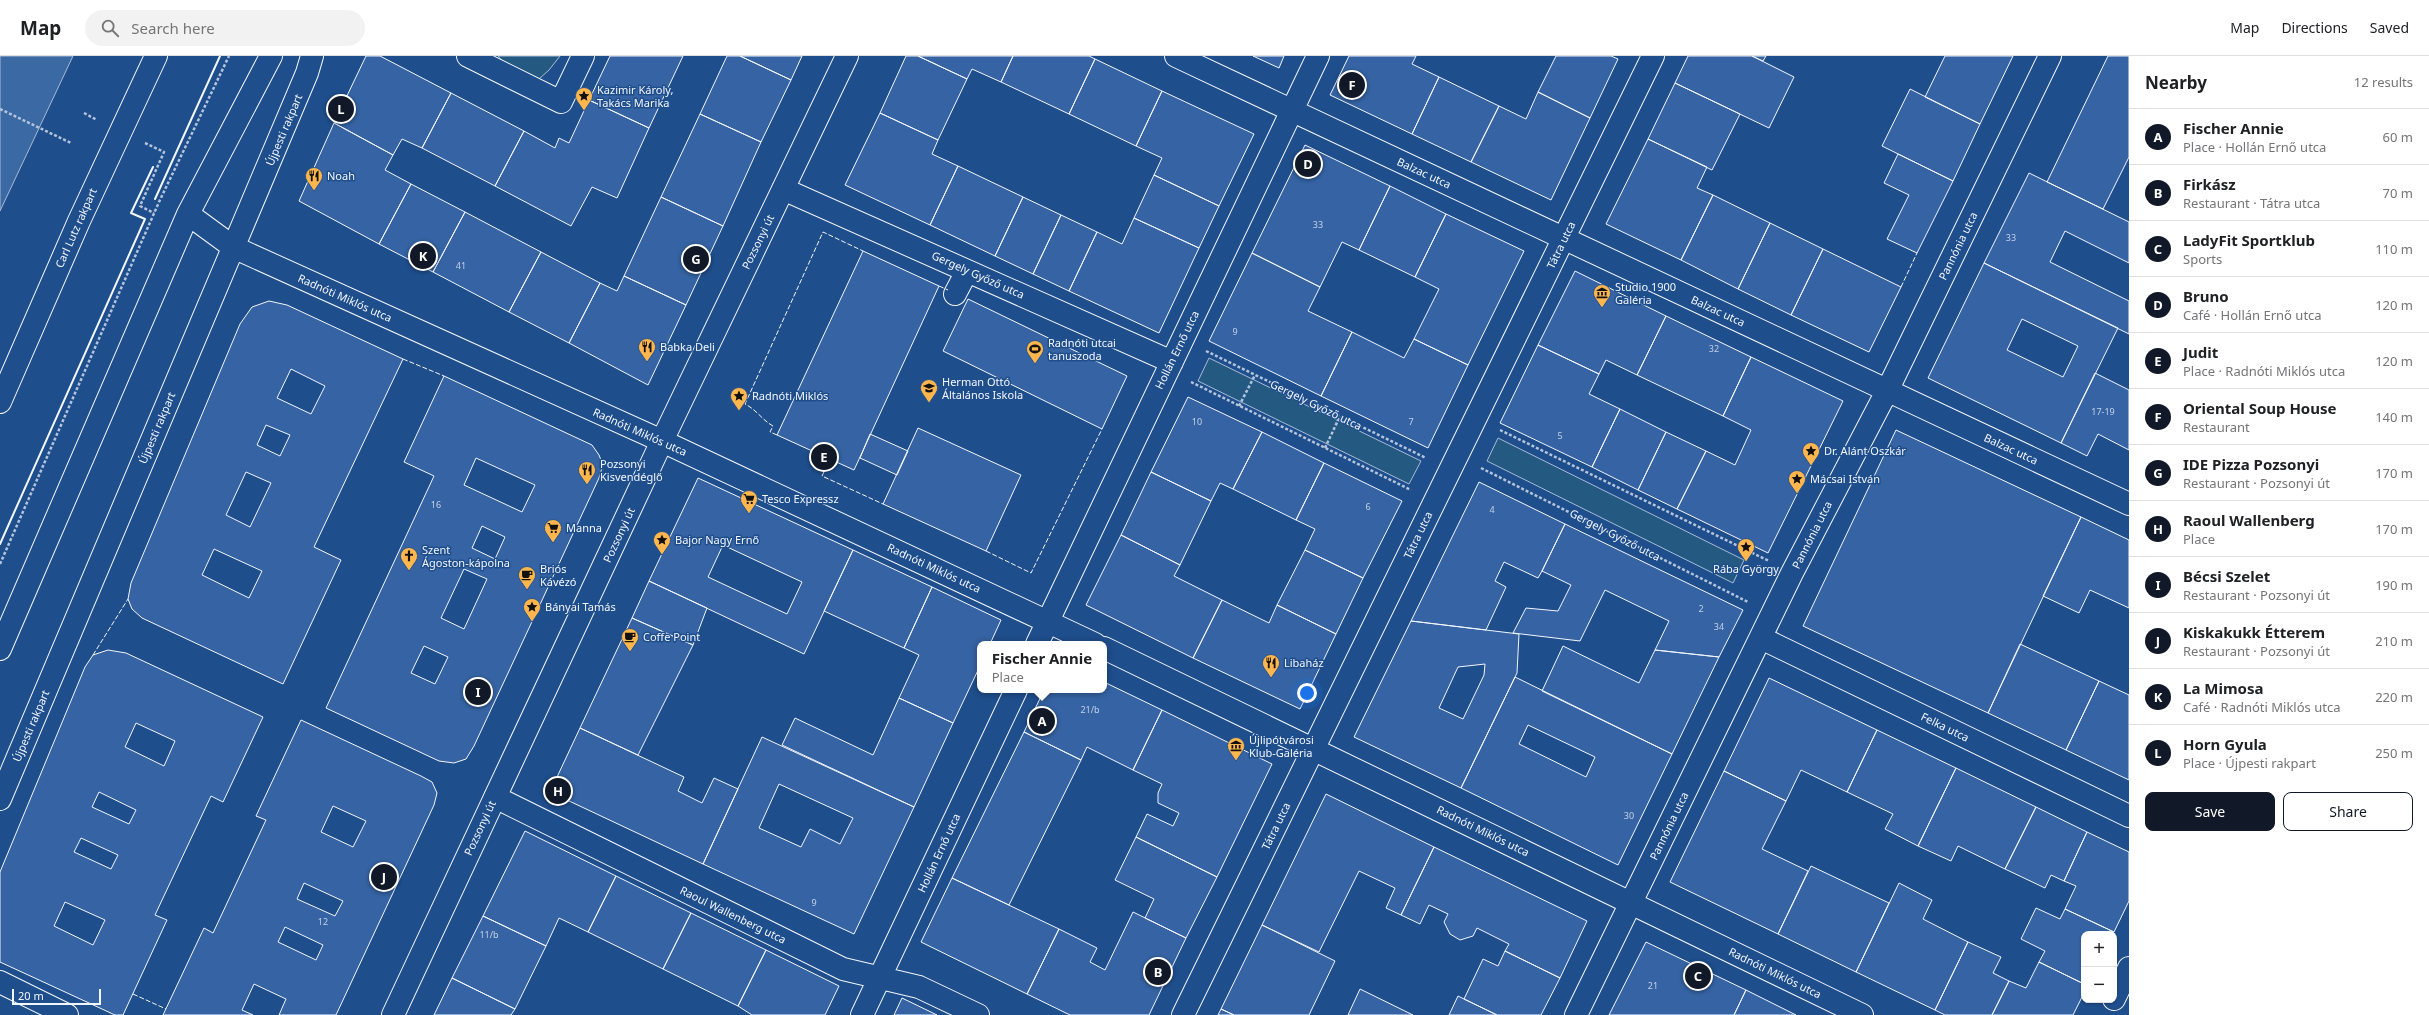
<!DOCTYPE html>
<html lang="en">
<head>
<meta charset="utf-8">
<style>
  :root { --surface:#fff; --page:#f2f2f2; --text:#202124; --muted:#757577; --line:#e0e0e0; --accent:#111827 }
  body { margin:0; font-family:"Noto Sans",sans-serif; background:var(--page); color:var(--text) }
  .controls { position:absolute; right:12px; bottom:12px; display:grid; overflow:hidden; border-radius:8px; box-shadow:0 1px 3px #0004 }
  .controls button { width:36px; height:36px; display:grid; place-items:center; padding:0; border:0; border-bottom:1px solid var(--line); background:var(--surface); color:var(--text); font:20px sans-serif }
  .scale { position:absolute; left:12px; bottom:10px; width:89px; box-sizing:border-box; padding-left:4px; border:2px solid #f2f6ff; border-top:0; font-size:11px; line-height:14px; white-space:nowrap; color:#f2f6ff; -webkit-text-stroke:3px #1f4e8c; paint-order:stroke }
  .you { position:absolute; left:1307px; top:637px; width:14px; height:14px; margin:-10px; border:3px solid #fff; border-radius:50%; background:#1a73e8; box-shadow:0 0 0 6px #1a73e833 }
  .badge { display:grid; place-items:center; width:26px; height:26px; border-radius:50%; background:var(--accent); color:#fff; font-size:13px; font-weight:700 }
  .pin { position:absolute; translate:-50% -50%; border:2px solid #fff; box-shadow:0 1px 4px #0006 }
  .popup { position:absolute; left:977px; top:585px; width:130px; height:52px; box-sizing:border-box; display:grid; place-content:center; border-radius:8px; background:var(--surface); filter:drop-shadow(0 1px 3px #0005); font-size:13px; white-space:nowrap; color:var(--muted) }
  .popup b { font-size:15px; color:var(--text) }
  .popup::after { content:''; position:absolute; left:50%; top:100%; margin-left:-8px; border:8px solid transparent; border-top-color:var(--surface) }
  .list { margin:0; padding:0; list-style:none }
  h2 { display:flex; justify-content:space-between; align-items:center; height:52px; margin:0; padding:0 16px; font-size:17px }
  h2 small { font-size:13px; font-weight:400; color:var(--muted) }
  .list li { display:grid; grid-template-columns:26px 1fr auto; gap:12px; align-items:center; box-sizing:border-box; height:56px; padding:0 16px; border-top:1px solid var(--line) }
  .list b { display:block; font-size:15px; white-space:nowrap }
  .list p { margin:0; font-size:13px; white-space:nowrap; color:var(--muted) }
  .list em { font-size:13px; font-style:normal; color:var(--muted) }
  .actions { display:flex; gap:8px; padding:12px 16px }
  .actions a { flex:1; padding:9px 0; border:1px solid var(--accent); border-radius:8px; text-align:center; font-size:14px; color:var(--accent) }
  .actions .main { background:var(--accent); color:#fff }
  .icon { flex:none; width:22px; height:22px; fill:none; stroke:currentColor; stroke-width:2; stroke-linecap:round; stroke-linejoin:round }
  .map { position:relative; flex:none; width:2129px; height:959px; overflow:hidden }
  header { display:flex; align-items:center; gap:24px; box-sizing:border-box; height:56px; padding:0 20px; background:var(--surface); border-bottom:1px solid var(--line) }
  header strong { font-size:19px }
  nav { display:flex; gap:22px; margin-inline-start:auto; font-size:14px }
  .search { width:280px; height:36px; background:var(--page); display:flex; align-items:center; gap:10px; box-sizing:border-box; padding:0 14px; border-radius:22px; color:var(--muted); font-size:15px }
  main { display:flex }
  aside { flex:1; background:var(--surface) }
  .map>svg:first-child { display:block }
  .green { fill:#245a82; stroke:#a8bbd7 }
  .water { fill:#3b69a3; stroke:#a8bbd7 }
  .building { fill:#3563a3; stroke:#f2f6ff; fill-rule:evenodd }
  .lines { fill:none; stroke-linecap:round; stroke-linejoin:round }
  .minor-casing { stroke:#f2f6ff; stroke-width:24 }
  .major-casing { stroke:#f2f6ff; stroke-width:24 }
  .path { stroke:#b3c4dc; stroke-width:2.5; stroke-dasharray:3 2; stroke-linecap:butt }
  .minor { stroke:#1f4e8c; stroke-width:22 }
  .major { stroke:#1f4e8c; stroke-width:22 }
  .fence { stroke:#f2f6ff; stroke-width:1; stroke-dasharray:5 2; stroke-linecap:butt }
  .wall { stroke:#f2f6ff; stroke-width:2 }
  .labels { text-anchor:middle; stroke-width:3; stroke-linejoin:round; paint-order:stroke }
  .number-label { font-size:9px; fill:#c3d1e8 }
  .poi-label { font-size:11px; fill:#f2f6ff; stroke:#1f4e8c; text-anchor:start }
  .street-label { font-size:11px; fill:#f2f6ff; stroke:#1f4e8c }
</style>
</head>
<body>
<header>
<strong>Map</strong>
<div class="search"><svg class="icon" aria-label="search" viewBox="0 0 24 24"><circle cx="10" cy="10" r="6"/><path d="M15 15l6 6"/></svg>Search here</div>
<nav><a>Map</a><a>Directions</a><a>Saved</a></nav>
</header>
<main>
<div class="map">
<svg width="2129" height="959" viewBox="0 0 2129 959">
  <rect width="100%" height="100%" fill="#1f4e8c"/>
  <!-- green -->
  <path class="green" d="M498,0H560L549,14L539,23L505,8Z
    M1209,302L1421,405L1409,428L1198,325Z
    M1498,382L1744,504L1733,527L1487,405Z"/>
  <!-- water -->
  <path class="water" d="M0,0H73L0,155Z"/>
  <!-- building -->
  <path class="building" d="M366,0H380L451,37L422,92L402,83L393,99L334,67Z
    M610,0H683L649,72L589,44Z
    M727,0H740L791,24L761,86L700,58Z
    M740,0H802L791,24Z
    M906,0H918L967,23L938,84L880,57Z
    M918,0H1013L1001,26L972,13L967,23Z
    M1013,0H1089L1095,3L1069,58L1001,26Z
    M1253,0H1284L1279,12Z
    M1349,0H1416L1412,8L1439,21L1412,78L1330,39Z
    M1556,0H1611L1618,3L1590,62L1538,36Z
    M1688,0H1752L1794,21L1769,72L1675,27Z
    M1752,0H1766L1763,5Z
    M1945,0H2013L1980,68L1925,41Z
    M2108,0H2129V101L2103,153L2047,126Z
    M1095,3L1162,35L1136,90L1069,58Z
    M1439,21L1499,50L1471,106L1412,78Z
    M1675,27L1740,58L1712,114L1648,83Z
    M1910,33L1980,68L1953,125L1882,90Z
    M1162,35L1254,78L1219,150L1154,119L1162,102L1136,90Z
    M1538,36L1590,62L1551,144L1471,106L1499,50L1526,63Z
    M451,37L524,75L495,130L422,92Z
    M589,44L649,72L617,142L592,131L571,170L495,130L524,75L555,92L559,82L569,87Z
    M880,57L938,84L932,98L958,110L930,169L845,129Z
    M700,58L761,86L723,170L661,141Z
    M334,67L393,99L385,114L411,128L379,188L299,145Z
    M1648,83L1707,111L1697,132L1713,139L1681,204L1606,168Z
    M1305,89L1390,130L1359,194L1342,186L1320,231L1252,197Z
    M1898,98L1953,125L1917,197L1887,183L1909,139L1884,127Z
    M958,110L1023,141L995,200L930,169Z
    M2029,117L2129,166V207L2065,175L2050,206L2129,245V278L1984,207Z
    M1154,119L1219,150L1199,192L1134,162Z
    M411,128L465,156L433,216L379,188Z
    M1390,130L1446,158L1415,221L1359,194Z
    M1713,139L1770,167L1738,233L1681,204Z
    M661,141L723,170L686,249L624,220Z
    M1023,141L1061,159L1033,218L995,200Z
    M465,156L541,196L509,256L433,216Z
    M1446,158L1524,195L1468,309L1414,283L1439,233L1415,221Z
    M1061,159L1097,176L1069,235L1033,218Z
    M1134,162L1199,192L1159,277L1069,235L1097,176L1122,188Z
    M1770,167L1823,193L1791,259L1738,233Z
    M1823,193L1901,231L1869,296L1791,259Z
    M863,195L939,230L854,414L777,379Z
    M541,196L600,227L569,287L509,256Z
    M1252,197L1320,231L1308,255L1352,276L1321,340L1209,285Z
    M1984,207L2118,272L2061,387L1928,322ZM2022,263L2078,290L2063,321L2007,294Z
    M1575,215L1666,260L1637,319L1606,304L1599,318L1538,289Z
    M624,220L686,249L648,329L569,287L600,227L617,235Z
    M968,243L1127,320L1102,373L943,295Z
    M269,245L287,249L403,303L314,491L341,504L283,628L142,562L132,553L128,543L131,527L240,268L252,251ZM291,313L325,330L311,358L277,342ZM266,369L290,379L280,400L257,389ZM246,416L271,427L250,471L226,459ZM214,493L262,515L249,542L202,519Z
    M1666,260L1751,301L1723,360L1637,319Z
    M1352,276L1404,302L1414,283L1468,309L1428,392L1321,340Z
    M1538,289L1599,318L1589,338L1620,353L1592,411L1500,367Z
    M1751,301L1843,345L1768,497L1677,453L1706,395L1735,409L1751,374L1723,360Z
    M2095,317L2129,334V394L2098,378L2087,400L2061,387Z
    M444,320L592,389L599,399L603,409L599,422L474,690L466,703L454,707L439,705L326,652L434,420L404,406ZM476,402L535,429L522,456L464,429ZM482,470L505,481L495,503L472,492ZM464,513L487,523L464,573L441,562ZM424,590L448,601L435,628L411,617Z
    M1188,341L1262,376L1233,433L1220,427L1211,445L1151,416Z
    M1620,353L1666,376L1638,434L1592,411Z
    M918,372L1021,419L986,495L883,448Z
    M1896,374L2081,461L1988,657L1803,570Z
    M1262,376L1324,407L1296,464L1233,433Z
    M1666,376L1706,395L1677,453L1638,434Z
    M870,378L908,395L897,419L860,402Z
    M1324,407L1402,445L1363,522L1305,494L1315,473L1296,464Z
    M1151,416L1211,445L1180,509L1121,479Z
    M698,422L853,494L804,598L649,525ZM723,489L802,526L787,558L708,521Z
    M1479,426L1565,468L1542,515L1538,522L1504,506L1495,525L1506,531L1486,574L1411,565Z
    M2081,461L2129,484V552L2090,534L2079,557L2043,540Z
    M1565,468L1743,554L1719,601L1655,594L1669,565L1605,534L1580,585L1513,577L1526,552L1558,555L1571,529L1542,515Z
    M1121,479L1180,509L1174,520L1222,544L1193,602L1086,549Z
    M853,494L932,531L904,592L824,555Z
    M1305,494L1363,522L1336,578L1277,549Z
    M649,525L707,552L693,589L632,562Z
    M932,531L1001,564L990,588H980V610L953,667L899,642L919,599L904,592Z
    M1222,544L1269,567L1277,549L1336,578L1300,653L1193,602Z
    M632,562L693,589L638,699L580,672Z
    M1411,565L1519,578L1517,617L1461,732L1354,681ZM1485,608L1484,619L1463,663L1439,652L1458,611Z
    M2020,588L2099,625L2066,694L1988,657Z
    M1563,590L1639,627L1655,594L1719,601L1672,698L1542,635Z
    M108,594L126,597L263,661L223,746L211,740L155,859L167,864L123,959H115L0,906V816L85,611L93,599ZM136,667L175,685L164,710L125,691ZM99,736L136,754L129,768L92,751ZM81,782L118,799L111,813L74,796ZM65,846L105,864L93,889L54,870Z
    M1515,621L1672,698L1618,809L1461,732ZM1528,669L1595,701L1586,721L1519,688Z
    M1769,622L1877,674L1847,736L1801,714L1786,745L1724,715Z
    M2099,625L2129,639V724L2066,694Z
    M1104,626L1162,654L1133,714L1087,691L1081,704L1024,676L1044,634H1104Z
    M899,642L953,667L914,751L782,689L795,662L873,699Z
    M1162,654L1272,708L1217,821L1136,781L1147,758L1173,770L1179,757L1158,747V737L1162,728L1133,714Z
    M301,664L421,720L432,726L437,737L434,749L336,959H279L286,943L254,928L242,954L253,959H163L204,872L213,877L266,764L256,760ZM333,750L366,765L353,791L321,776ZM304,827L343,845L335,860L297,843ZM285,871L323,889L316,904L278,886Z
    M580,672L684,721L678,735L702,747L714,722L738,733L703,808L550,736Z
    M1877,674L1956,712L1918,790L1885,773L1893,758L1847,736Z
    M1024,676L1081,704L1009,849L952,822Z
    M762,681L914,751L854,878L703,808ZM779,728L853,762L840,788L810,773L801,791L759,772Z
    M1956,712L2036,751L2005,813L1958,790L1951,805L1918,790Z
    M1724,715L1786,745L1762,793L1808,815L1778,878L1670,826Z
    M1326,738L1434,791L1401,859L1386,852L1395,832L1359,815L1319,896L1262,869Z
    M2036,751L2087,776L2064,825L2051,819L2045,832L2005,813Z
    M525,775L616,820L588,876L559,862L546,890L483,860Z
    M2087,776L2129,796V845L2114,876L2065,853L2076,830L2064,825Z
    M1136,781L1217,821L1186,882L1145,862L1154,843L1115,824Z
    M1434,791L1587,865L1560,922L1505,895L1509,888L1477,872L1473,880L1460,884L1450,878L1444,866L1448,858L1429,849L1420,868L1401,859Z
    M1811,810L1889,847L1856,916L1778,878Z
    M616,820L691,857L663,913L588,876Z
    M952,822L1059,873L1027,938L921,886Z
    M1899,827L1932,844L1923,863L1968,886L1935,954L1856,916Z
    M2036,852L2060,863L2065,853L2114,876L2084,878V928L2039,906L2045,895L2021,883Z
    M1133,856L1186,882L1149,959H1070L1027,938L1059,873L1097,892L1090,906L1105,914Z
    M691,857L766,894L738,950L663,913Z
    M483,860L546,890L515,953L452,922Z
    M1262,869L1335,905L1309,959H1234L1221,953Z
    M1646,886L1746,934L1734,959H1609Z
    M1968,886L2001,901L1993,917L2009,925L1992,959H1945L1935,954Z
    M766,894L839,930L825,959H752L738,950Z
    M1505,895L1560,922L1541,959H1497L1464,943L1483,903L1498,910Z
    M2039,906L2084,928V937L2073,959H1992L2009,925L2026,932Z
    M452,922L515,953L511,959H434Z
    M1360,933L1413,959H1348Z
    M1746,934L1796,959H1734Z
    M1458,940L1464,943L1497,959H1449Z
    M902,942L937,959H894Z
    M1221,953L1234,959H1218Z"/>
  <g class="lines">
    <defs>
      <path id="minor" d="M468,0L561,46L583,0
        M1176,0L2129,448
        M783,133L1172,306
        M188,158L233,191L662,385L1095,588
        M955,238L967,215
        M1761,582L2129,760
        M1037,588L1318,0
        M1104,592L1862,959
        M0,593L188,158L271,0
        M495,741L843,913L919,931L978,959
        M0,743L307,17L312,0
        M0,926L67,959
        M2114,943L2129,912
        M393,959L662,385L847,0
        M862,959L1016,634
        M1183,959L1653,0
        M1576,959L1792,517L1887,335L2050,0"/>
      <path id="major" d="M0,346L79,165L156,0"/>
    </defs>
    <!-- minor casing -->
    <use href="#minor" class="minor-casing"/>
    <!-- major casing -->
    <use href="#major" class="major-casing"/>
    <!-- path -->
    <path class="path" d="M0,53L71,87
      M84,57L97,64
      M145,87L164,96L140,150L154,157
      M1206,295L1426,402
      M1191,326L1411,434
      M1239,350L1255,319
      M1500,374L1769,505
      M1325,392L1340,360
      M1481,412L1748,546
      M0,508L159,146L229,0"/>
    <!-- minor -->
    <use href="#minor" class="minor"/>
    <!-- major -->
    <use href="#major" class="major"/>
    <!-- fence -->
    <path class="fence" d="M939,230L948,234
      M1901,231L1917,197
      M403,303L444,320
      M777,379L770,376L773,370C762,364 757,354 745,348L823,176L863,195
      M830,403L822,420L883,448
      M986,495L1031,517L1102,373
      M93,599L128,543
      M133,938L166,953"/>
    <!-- wall -->
    <path class="wall" d="M155,143L220,0
      M0,488L145,163L131,157L153,111"/>
  </g>
  <!-- icons -->
  <defs>
    <symbol id="sight-pin" viewBox="-11 -11 22 30"><path d="M0 17L-7.5 6A9.5 9.5 0 1 1 7.5 6Z" fill="#ffb74d" stroke="#1f4e8c"/><path d="M0-6L1.8-2.2L6-1.7L2.9 1.2L3.7 5.4L0 3.3L-3.7 5.4L-2.9 1.2L-6-1.7L-1.8-2.2Z" fill="#111"/></symbol>
    <symbol id="restaurant-pin" viewBox="-11 -11 22 30"><path d="M0 17L-7.5 6A9.5 9.5 0 1 1 7.5 6Z" fill="#ffb74d" stroke="#1f4e8c"/><path d="M-5-6h1v4h1v-4h1v4h1v-4h1v5L-1.5 .5V6h-2V.5L-5-1ZM5-6V6H3V1.5H1.5Q1.5-4 5-6Z" fill="#111"/></symbol>
    <symbol id="museum-pin" viewBox="-11 -11 22 30"><path d="M0 17L-7.5 6A9.5 9.5 0 1 1 7.5 6Z" fill="#ffb74d" stroke="#1f4e8c"/><path d="M0-6L6-3V-2H-6V-3ZM-5-1h2V3h-2ZM-1-1h2V3h-2ZM3-1h2V3H3ZM-6 4H6V6H-6Z" fill="#111"/></symbol>
    <symbol id="stadium-pin" viewBox="-11 -11 22 30"><path d="M0 17L-7.5 6A9.5 9.5 0 1 1 7.5 6Z" fill="#ffb74d" stroke="#1f4e8c"/><path d="M0-5a6.5 5 0 1 0 0 10a6.5 5 0 1 0 0-10ZM-3.5-1.8h7v3.6h-7Z" fill="#111"/></symbol>
    <symbol id="school-pin" viewBox="-11 -11 22 30"><path d="M0 17L-7.5 6A9.5 9.5 0 1 1 7.5 6Z" fill="#ffb74d" stroke="#1f4e8c"/><path d="M0-5L7-2L0 1L-7-2ZM-4 1L0 2.5L4 1V4Q0 6-4 4Z" fill="#111"/></symbol>
    <symbol id="supermarket-pin" viewBox="-11 -11 22 30"><path d="M0 17L-7.5 6A9.5 9.5 0 1 1 7.5 6Z" fill="#ffb74d" stroke="#1f4e8c"/><path d="M-6-5.5h2.5l.6 2H6L4.5 2H-2.5L-4.4-4H-6ZM-1.5 3.2a1.3 1.3 0 1 0 .1 0ZM3 3.2a1.3 1.3 0 1 0 .1 0Z" fill="#111"/></symbol>
    <symbol id="church-pin" viewBox="-11 -11 22 30"><path d="M0 17L-7.5 6A9.5 9.5 0 1 1 7.5 6Z" fill="#ffb74d" stroke="#1f4e8c"/><path d="M-1.2-6h2.4v3.5h3.3v2.4h-3.3V6h-2.4V-.1h-3.3v-2.4h3.3Z" fill="#111"/></symbol>
    <symbol id="cafe-pin" viewBox="-11 -11 22 30"><path d="M0 17L-7.5 6A9.5 9.5 0 1 1 7.5 6Z" fill="#ffb74d" stroke="#1f4e8c"/><path d="M-5.5-4.5H6V0H3Q3 3.5 0 3.5H-2.5Q-5.5 3.5-5.5 0ZM3-3.2v2h1.7v-2ZM-6 4.5H4V6H-6Z" fill="#111"/></symbol>
  </defs>
  <g fill-rule="evenodd">
    <use href="#sight-pin" x="574" y="30" width="20" height="27"/>
    <use href="#restaurant-pin" x="304" y="110" width="20" height="27"/>
    <use href="#museum-pin" x="1592" y="227" width="20" height="27"/>
    <use href="#restaurant-pin" x="637" y="281" width="20" height="27"/>
    <use href="#stadium-pin" x="1025" y="283" width="20" height="27"/>
    <use href="#school-pin" x="919" y="322" width="20" height="27"/>
    <use href="#sight-pin" x="729" y="330" width="20" height="27"/>
    <use href="#sight-pin" x="1801" y="385" width="20" height="27"/>
    <use href="#restaurant-pin" x="577" y="404" width="20" height="27"/>
    <use href="#sight-pin" x="1787" y="413" width="20" height="27"/>
    <use href="#supermarket-pin" x="739" y="433" width="20" height="27"/>
    <use href="#supermarket-pin" x="543" y="462" width="20" height="27"/>
    <use href="#sight-pin" x="652" y="474" width="20" height="27"/>
    <use href="#sight-pin" x="1736" y="481" width="20" height="27"/>
    <use href="#church-pin" x="399" y="490" width="20" height="27"/>
    <use href="#cafe-pin" x="517" y="509" width="20" height="27"/>
    <use href="#sight-pin" x="522" y="541" width="20" height="27"/>
    <use href="#cafe-pin" x="620" y="571" width="20" height="27"/>
    <use href="#restaurant-pin" x="1261" y="597" width="20" height="27"/>
    <use href="#museum-pin" x="1226" y="680" width="20" height="27"/>
  </g>
  <g class="labels">
    <!-- number labels -->
    <g class="number-label">
      <text x="1318" y="172">33</text>
      <text x="2011" y="185">33</text>
      <text x="461" y="213">41</text>
      <text x="1235" y="279">9</text>
      <text x="1714" y="296">32</text>
      <text x="2103" y="359">17-19</text>
      <text x="1197" y="369">10</text>
      <text x="1411" y="369">7</text>
      <text x="1560" y="383">5</text>
      <text x="436" y="452">16</text>
      <text x="1368" y="454">6</text>
      <text x="1492" y="457">4</text>
      <text x="1701" y="556">2</text>
      <text x="1719" y="574">34</text>
      <text x="1090" y="657">21/b</text>
      <text x="1629" y="763">30</text>
      <text x="814" y="850">9</text>
      <text x="323" y="869">12</text>
      <text x="489" y="882">11/b</text>
      <text x="1653" y="933">21</text>
    </g>
    <!-- poi labels -->
    <g class="poi-label">
      <text x="597" y="38">Kazimir Károly,<tspan x="597" dy="13">Takács Marika</tspan></text>
      <text x="327" y="124">Noah</text>
      <text x="1615" y="235">Studio 1900<tspan x="1615" dy="13">Galéria</tspan></text>
      <text x="1048" y="291">Radnóti utcai<tspan x="1048" dy="13">tanuszoda</tspan></text>
      <text x="660" y="295">Babka Deli</text>
      <text x="942" y="330">Herman Ottó<tspan x="942" dy="13">Általános Iskola</tspan></text>
      <text x="752" y="344">Radnóti Miklós</text>
      <text x="1824" y="399">Dr. Alánt Oszkár</text>
      <text x="600" y="412">Pozsonyi<tspan x="600" dy="13">Kisvendéglő</tspan></text>
      <text x="1810" y="427">Mácsai István</text>
      <text x="762" y="447">Tesco Expressz</text>
      <text x="566" y="476">Manna</text>
      <text x="675" y="488">Bajor Nagy Ernő</text>
      <text x="422" y="498">Szent<tspan x="422" dy="13">Ágoston-kápolna</tspan></text>
      <text x="540" y="517">Briós<tspan x="540" dy="13">Kávézó</tspan></text>
      <text x="1746" y="517" text-anchor="middle">Rába György</text>
      <text x="545" y="555">Bányai Tamás</text>
      <text x="643" y="585">Coffe Point</text>
      <text x="1284" y="611">Libaház</text>
      <text x="1249" y="688">Újlipótvárosi<tspan x="1249" dy="13">Klub-Galéria</tspan></text>
    </g>
    <!-- street labels -->
    <g class="street-label">
      <text transform="translate(284 74) rotate(-67)" y="4">Újpesti rakpart</text>
      <text transform="translate(1424 117) rotate(25)" y="4">Balzac utca</text>
      <text transform="translate(76 172) rotate(-66)" y="4">Carl Lutz rakpart</text>
      <text transform="translate(758 186) rotate(-64)" y="4">Pozsonyi út</text>
      <text transform="translate(1561 189) rotate(-64)" y="4">Tátra utca</text>
      <text transform="translate(1958 190) rotate(-64)" y="4">Pannónia utca</text>
      <text transform="translate(978 219) rotate(24)" y="4">Gergely Győző utca</text>
      <text transform="translate(345 242) rotate(24)" y="4">Radnóti Miklós utca</text>
      <text transform="translate(1718 255) rotate(25)" y="4">Balzac utca</text>
      <text transform="translate(1177 294) rotate(-64)" y="4">Hollán Ernő utca</text>
      <text transform="translate(1316 349) rotate(26)" y="4">Gergely Győző utca</text>
      <text transform="translate(157 372) rotate(-67)" y="4">Újpesti rakpart</text>
      <text transform="translate(640 376) rotate(24)" y="4">Radnóti Miklós utca</text>
      <text transform="translate(2011 393) rotate(25)" y="4">Balzac utca</text>
      <text transform="translate(619 479) rotate(-65)" y="4">Pozsonyi út</text>
      <text transform="translate(1418 479) rotate(-64)" y="4">Tátra utca</text>
      <text transform="translate(1615 479) rotate(27)" y="4">Gergely Győző utca</text>
      <text transform="translate(1812 479) rotate(-63)" y="4">Pannónia utca</text>
      <text transform="translate(934 512) rotate(25)" y="4">Radnóti Miklós utca</text>
      <text transform="translate(31 670) rotate(-67)" y="4">Újpesti rakpart</text>
      <text transform="translate(1945 671) rotate(26)" y="4">Felka utca</text>
      <text transform="translate(1276 770) rotate(-64)" y="4">Tátra utca</text>
      <text transform="translate(1669 770) rotate(-64)" y="4">Pannónia utca</text>
      <text transform="translate(480 772) rotate(-65)" y="4">Pozsonyi út</text>
      <text transform="translate(1483 775) rotate(26)" y="4">Radnóti Miklós utca</text>
      <text transform="translate(939 797) rotate(-65)" y="4">Hollán Ernő utca</text>
      <text transform="translate(733 859) rotate(26)" y="4">Raoul Wallenberg utca</text>
      <text transform="translate(1775 917) rotate(26)" y="4">Radnóti Miklós utca</text>
    </g>
  </g>
</svg>
<div class="controls">
<button>+</button>
<button>−</button>
</div>
<div class="scale">20 m</div>
<div class="you"></div>
<div class="pin badge" style="left:1042px;top:665px">A</div>
<div class="popup"><b>Fischer Annie</b>Place</div>
<div class="pin badge" style="left:1158px;top:916px">B</div>
<div class="pin badge" style="left:1698px;top:920px">C</div>
<div class="pin badge" style="left:1308px;top:108px">D</div>
<div class="pin badge" style="left:824px;top:401px">E</div>
<div class="pin badge" style="left:1352px;top:29px">F</div>
<div class="pin badge" style="left:696px;top:203px">G</div>
<div class="pin badge" style="left:558px;top:735px">H</div>
<div class="pin badge" style="left:478px;top:636px">I</div>
<div class="pin badge" style="left:384px;top:821px">J</div>
<div class="pin badge" style="left:423px;top:200px">K</div>
<div class="pin badge" style="left:341px;top:53px">L</div>
</div>
<aside>
<h2>Nearby<small>12 results</small></h2>
<ul class="list">
<li><span class="badge">A</span><div><b>Fischer Annie</b><p>Place · Hollán Ernő utca</p></div><em>60 m</em></li>
<li><span class="badge">B</span><div><b>Firkász</b><p>Restaurant · Tátra utca</p></div><em>70 m</em></li>
<li><span class="badge">C</span><div><b>LadyFit Sportklub</b><p>Sports</p></div><em>110 m</em></li>
<li><span class="badge">D</span><div><b>Bruno</b><p>Café · Hollán Ernő utca</p></div><em>120 m</em></li>
<li><span class="badge">E</span><div><b>Judit</b><p>Place · Radnóti Miklós utca</p></div><em>120 m</em></li>
<li><span class="badge">F</span><div><b>Oriental Soup House</b><p>Restaurant</p></div><em>140 m</em></li>
<li><span class="badge">G</span><div><b>IDE Pizza Pozsonyi</b><p>Restaurant · Pozsonyi út</p></div><em>170 m</em></li>
<li><span class="badge">H</span><div><b>Raoul Wallenberg</b><p>Place</p></div><em>170 m</em></li>
<li><span class="badge">I</span><div><b>Bécsi Szelet</b><p>Restaurant · Pozsonyi út</p></div><em>190 m</em></li>
<li><span class="badge">J</span><div><b>Kiskakukk Étterem</b><p>Restaurant · Pozsonyi út</p></div><em>210 m</em></li>
<li><span class="badge">K</span><div><b>La Mimosa</b><p>Café · Radnóti Miklós utca</p></div><em>220 m</em></li>
<li><span class="badge">L</span><div><b>Horn Gyula</b><p>Place · Újpesti rakpart</p></div><em>250 m</em></li>
</ul>
<div class="actions"><a class="main">Save</a><a>Share</a></div>
</aside>
</main>
</body>
</html>
